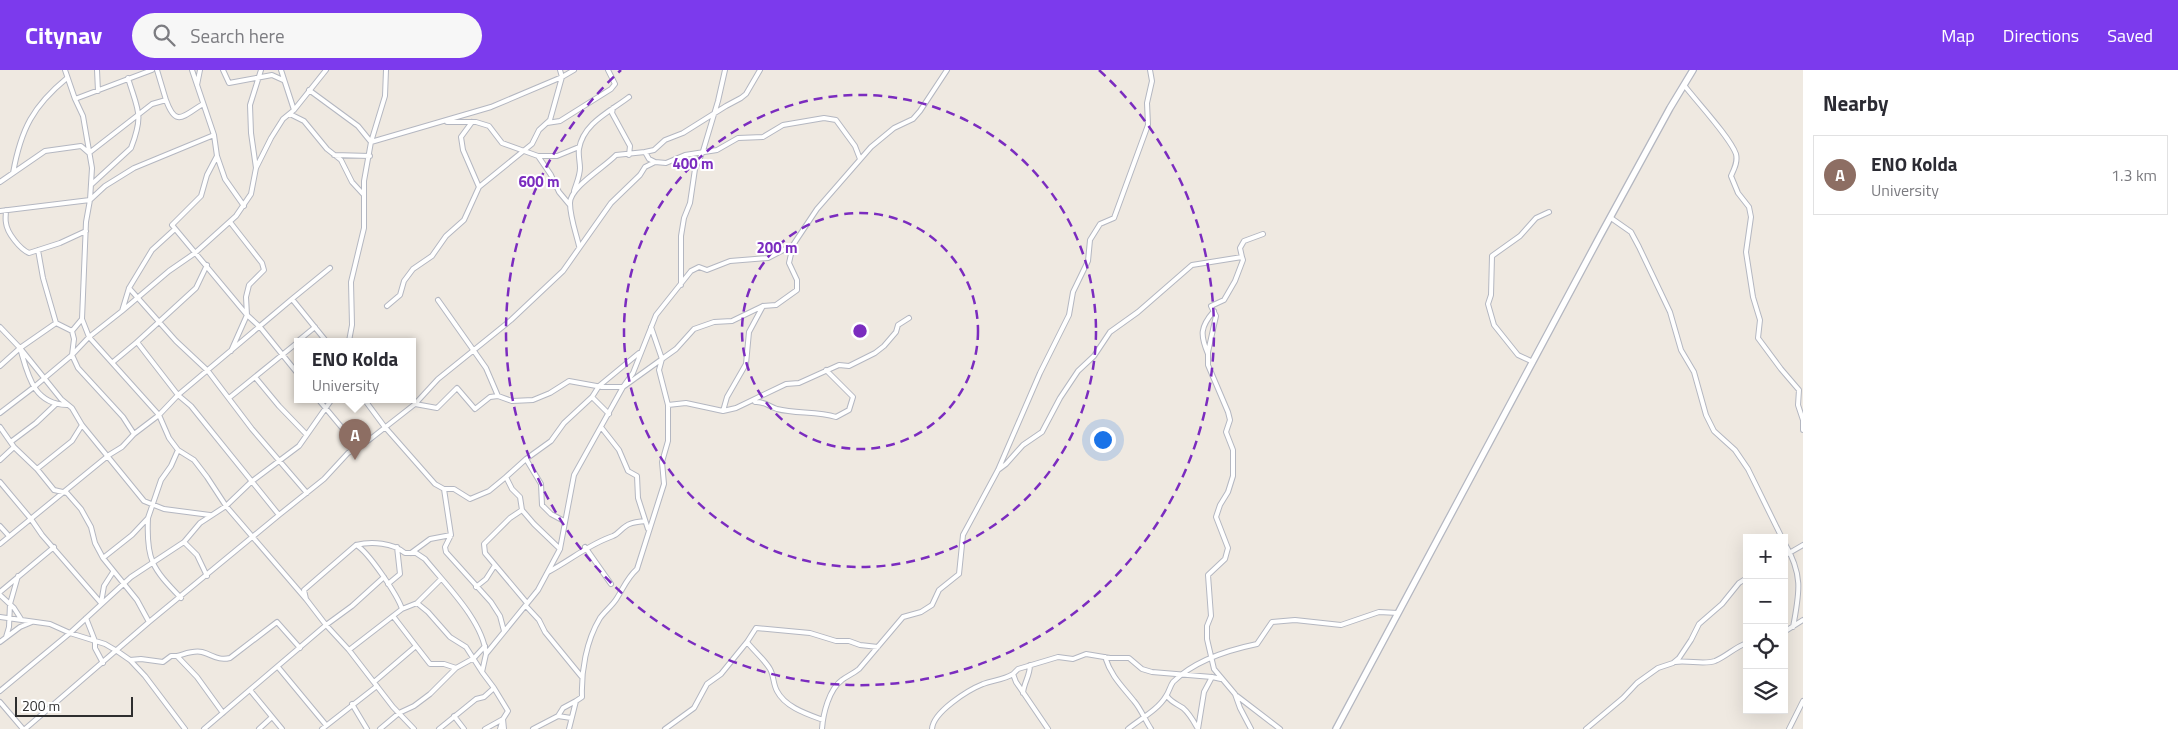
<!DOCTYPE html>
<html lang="en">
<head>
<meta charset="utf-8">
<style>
  :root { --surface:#fff; --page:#f7f7f7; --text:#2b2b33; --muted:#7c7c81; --line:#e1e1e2; --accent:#7c3aed }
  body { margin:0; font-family:"Titillium Web",sans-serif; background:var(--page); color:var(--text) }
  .controls { position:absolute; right:15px; bottom:15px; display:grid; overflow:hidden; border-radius:0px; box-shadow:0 5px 20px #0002 }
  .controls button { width:45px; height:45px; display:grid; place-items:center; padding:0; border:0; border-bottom:1px solid var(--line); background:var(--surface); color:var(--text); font:25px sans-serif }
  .scale { position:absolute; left:15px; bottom:12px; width:118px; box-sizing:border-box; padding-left:5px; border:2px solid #2e2e2e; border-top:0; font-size:14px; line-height:18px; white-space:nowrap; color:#2e2e2e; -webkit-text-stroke:4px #fff; paint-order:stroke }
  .you { position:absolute; left:1102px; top:369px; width:18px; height:18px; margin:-12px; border:4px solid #fff; border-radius:50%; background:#1a73e8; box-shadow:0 0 0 8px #1a73e833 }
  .badge { display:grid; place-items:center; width:32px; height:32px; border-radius:50%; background:var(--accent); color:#fff; font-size:16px; font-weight:700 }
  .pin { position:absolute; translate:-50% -41px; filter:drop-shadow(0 1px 2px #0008) }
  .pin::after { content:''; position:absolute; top:26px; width:18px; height:15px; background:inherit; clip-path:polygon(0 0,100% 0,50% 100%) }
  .popup { position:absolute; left:294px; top:268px; width:122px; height:65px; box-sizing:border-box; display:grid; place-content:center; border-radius:0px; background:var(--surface); filter:drop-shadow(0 1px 4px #0005); font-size:16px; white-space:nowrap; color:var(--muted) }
  .popup b { font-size:19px; color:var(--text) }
  .popup::after { content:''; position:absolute; left:50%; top:100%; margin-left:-10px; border:10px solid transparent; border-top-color:var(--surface) }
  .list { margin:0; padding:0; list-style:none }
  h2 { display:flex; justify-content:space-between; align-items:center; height:65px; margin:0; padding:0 20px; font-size:21px }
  h2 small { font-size:16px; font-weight:400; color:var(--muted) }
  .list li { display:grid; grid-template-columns:32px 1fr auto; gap:15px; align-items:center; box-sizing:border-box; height:80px; margin:0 10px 10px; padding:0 10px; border:1px solid var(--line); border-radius:0px }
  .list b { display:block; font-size:19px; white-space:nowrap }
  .list p { margin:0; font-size:16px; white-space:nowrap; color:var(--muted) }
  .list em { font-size:16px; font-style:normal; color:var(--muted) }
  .icon { flex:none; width:28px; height:28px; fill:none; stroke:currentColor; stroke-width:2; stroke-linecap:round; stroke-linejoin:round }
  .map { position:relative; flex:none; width:1803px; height:659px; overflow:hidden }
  header { display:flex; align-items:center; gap:30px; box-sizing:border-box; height:70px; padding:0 25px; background:var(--accent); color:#fff }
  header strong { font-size:24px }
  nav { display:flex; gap:28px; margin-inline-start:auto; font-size:18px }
  .search { width:350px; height:45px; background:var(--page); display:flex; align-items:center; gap:12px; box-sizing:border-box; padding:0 18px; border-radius:28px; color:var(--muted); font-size:19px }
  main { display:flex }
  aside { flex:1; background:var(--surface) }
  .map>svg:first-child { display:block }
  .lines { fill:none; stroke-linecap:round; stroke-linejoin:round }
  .minor-casing { stroke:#b4b7c1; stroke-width:6 }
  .secondary-casing { stroke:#b4b7c1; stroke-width:8 }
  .minor { stroke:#fff; stroke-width:4 }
  .secondary { stroke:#fff; stroke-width:5.5 }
  .ring { fill:none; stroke:#7b2cbf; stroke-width:2.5; stroke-dasharray:9 6 }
  .centre { fill:#7b2cbf; stroke:#fff; stroke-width:2.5 }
  .ring-label { font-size:15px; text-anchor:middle; font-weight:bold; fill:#7b2cbf; stroke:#fff; stroke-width:4; stroke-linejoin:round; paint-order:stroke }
</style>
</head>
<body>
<header>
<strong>Citynav</strong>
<div class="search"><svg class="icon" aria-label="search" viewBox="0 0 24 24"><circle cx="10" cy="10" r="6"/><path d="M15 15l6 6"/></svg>Search here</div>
<nav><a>Map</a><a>Directions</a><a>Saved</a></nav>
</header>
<main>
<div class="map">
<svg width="1803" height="659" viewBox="0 0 1803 659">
  <rect width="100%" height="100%" fill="#efe9e1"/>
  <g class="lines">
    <defs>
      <path id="minor" d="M65,0L75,29L83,46L92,98L90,130L86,152L82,249L89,267L159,345L169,368L178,380L194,390L207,407L226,436L306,529
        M97,0L98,21
        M192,0L214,65L217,86L225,109L244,136
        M223,0L229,13L272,5L283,10
        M281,0L294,40
        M197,15L200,0
        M1684,15C1696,31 1730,67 1736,84C1738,92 1734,99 1731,106L1738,123L1749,137L1751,147L1746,182L1753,227L1760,250L1758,268L1781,299L1799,320L1798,335L1803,350V360
        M309,20L358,56L371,72L491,37L562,7L574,0
        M75,29L152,0
        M166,30C176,58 183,46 203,34
        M613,38L612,43L630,76L629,85
        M290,44L304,51L327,79L341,90L352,112L363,124
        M447,52H476L489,56L502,73L538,86L551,105L559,122L569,134
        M472,52L461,67L463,80L479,117
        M547,53L560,51L611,19L615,14L608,0
        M645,82L654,80L665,70L683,63L726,36L741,28L746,24L760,0
        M334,85L370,86
        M217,86L207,105L201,126L172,155L247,245L260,257L298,304
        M538,86H557L579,77
        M256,98L251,63L250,35L261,0
        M13,103C21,59 33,36 67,8
        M0,112L45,81L81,76L89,83L152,34L166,30L157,0
        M92,114L131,78C144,44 138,41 128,8
        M574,121C576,114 580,106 580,98C580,92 578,85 579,79C583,53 611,41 629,27
        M6,140C6,144 5,149 6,153C7,163 20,179 29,183L60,173L86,161
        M0,141L90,130L105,116L134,98L214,65
        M1611,148L1631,162L1639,177L1670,242L1681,280L1694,302L1706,345L1714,361L1735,380L1748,399L1782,468
        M230,152L262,193L264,200L249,215L246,227L247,245L231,281
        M579,176C576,163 570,147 570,133C570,117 605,97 616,85L645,82L649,89L655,92L666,93L685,85L717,80L738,68L763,67L783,55L824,48L836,50L855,76L860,89
        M38,180L43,208L56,253L72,261
        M1242,187L1240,178L1244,171L1263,164
        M681,215V166L684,148L690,133L695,99L703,81L718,31L725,0
        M129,218L176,271L208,301L252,359L307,423
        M292,229L330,198
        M438,230L486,298L498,326
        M387,236L400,225L404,211L413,199L432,186L446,166L464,150L479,117L532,74L539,60L550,50L562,7L560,0
        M122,241L169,201L195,183L236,146L251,124L256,98L271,68L283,49L294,40L326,0
        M82,249L72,261L74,269L72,285L78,298L123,347L134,364
        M56,253L20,278C28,305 33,334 67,335
        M0,257L20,278L61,329L72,338L82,355L144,431L164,439L210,445
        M298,271L315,257
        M349,271L352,255L351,212L364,158V111L371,72L385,26L386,0
        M1208,284C1200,265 1200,257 1214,241
        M113,292L137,272
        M1533,292L1518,285L1494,255L1488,234L1491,225L1492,186L1520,166L1536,148L1549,142
        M0,296L20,278
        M255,307L279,336L306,364
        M592,327L599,316L639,283
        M229,328L298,272
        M318,329L358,377
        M364,329L384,356L435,414L444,419L451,465L445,477L446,482L491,532L500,546L504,561
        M755,332C764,331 768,336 777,339C796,344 817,341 836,347L849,340L853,327L826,300
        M415,334L438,309L511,250L563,201L611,133L640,105L645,97L655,92
        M668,335L686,333L723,341L736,338L786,314L799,313L839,295L849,296L875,283L884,276L896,262L898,255L909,248
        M723,341L727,327L746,294L749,262L763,236
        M0,343L34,317L72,285L89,267L122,241L129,218L152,180L175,159
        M0,357L14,377L37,399L54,420L67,423L81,439L91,457L95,473L103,488L137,530L149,552
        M601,357L619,380L628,401L637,406L638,428L648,459
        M12,371L36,353L55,335
        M526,389L541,414L542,435L551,444L564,451
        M0,390L14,377
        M37,399L72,371L82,355
        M998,400L1006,394L1023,375L1042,362L1060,328L1078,301L1094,286L1110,262L1138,242L1192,195L1242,187L1243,190L1235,211L1224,230L1211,236L1216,246L1208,282V295L1228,342L1230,350L1226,362L1233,380V406L1228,422L1220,435L1216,447L1228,478L1225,489L1208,505L1211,546L1207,556V569L1214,599L1235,624L1240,638L1251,659
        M506,407L526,389L551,371L564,353L592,327L609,344
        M0,412L31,449L42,465L101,533
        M444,419H454L470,429L489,421L506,407L512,419L520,427L522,440L534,454L560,479
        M522,440L510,448L484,474L485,483L527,533
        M279,445L324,409L348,383L369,370L415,334L437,338L457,318L475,339L490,327L498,326L512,331L533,330L550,323L569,311L602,317H623L662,289L651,257
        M148,448C146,490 152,498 181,528
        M0,456L9,466
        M184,472L197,485L207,506
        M1784,472C1803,504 1800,521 1793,557
        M0,474L109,385L122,377L134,364L159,345L178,325L137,272L196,218L207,195
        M356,475C368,481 398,526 402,539
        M585,477L611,514
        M411,483L430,469L451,465
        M1784,486L1803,475
        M103,488L132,465L148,448L161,410L171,396L178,380
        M548,502C571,490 589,474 613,466C618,464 621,459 626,456C631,452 639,452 645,451
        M388,514L400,504L397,477
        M476,517L486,509L495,495
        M0,522L54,477
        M0,525L14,538L21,549
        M101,533L104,516L113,502
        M417,533L441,509
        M526,536L539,550L545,562L581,606
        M0,547L50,554L70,563L105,574L117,581L130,590L145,606L185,659
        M86,548L95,571V578L103,593
        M1784,562L1803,550
        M6,567L9,557L10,534L18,506
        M0,572L20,557L32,552
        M747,572L756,558L810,563L836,571H849L860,575L878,577
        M416,576L430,594H444L456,598L474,588L485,576
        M349,580L402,539L417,533L428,542L450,567L466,577L482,602
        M177,586C185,584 193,580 202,582C213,585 218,591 230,588L277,552L300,578
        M1105,587C1111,606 1122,616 1134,631C1141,639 1145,650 1151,659
        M130,590L141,589L163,592L171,586H177L197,607L223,643
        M1675,592C1688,590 1704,595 1715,591C1727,586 1735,577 1747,573
        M278,597L326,655
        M1013,604L1018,599L1058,587L1073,589L1086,584L1110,588H1129L1142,599L1152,602L1212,607L1221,609
        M374,612L416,576L393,546
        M494,618L508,641L503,649L500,659
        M250,620L282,659
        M0,621L70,563L131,507L184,472L200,453L226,436L251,412L299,376L332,329
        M1023,623C1024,612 1030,606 1030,595
        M1167,626C1171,632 1177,634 1183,638C1190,644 1194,652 1198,659
        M1237,626L1280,659
        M0,632L23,659
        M352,634L367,659
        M454,646L464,659
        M558,646L571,648
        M25,659L149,552L279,445L191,336L178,325L292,229L326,271
        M204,659L326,555L352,536L384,507
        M259,659L272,647
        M322,659L377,616
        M380,659L399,643L414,636L430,624L456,598
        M414,659L393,637L349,580L326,555L306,529L304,520L356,475C372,471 393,473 405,483H416L425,489C446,515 483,551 486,584
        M439,659L476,629L484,627L494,618L482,602L486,584L538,520L560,479L574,405L623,317L633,303L656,245L691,201L699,197L707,200L730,191L768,188L793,175L817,139L871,77L894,58L913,49L920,41L947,0
        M485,659L503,649L504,659
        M533,659L558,646L563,638L576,631
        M569,659L576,631L582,627C581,602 586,571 600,548C605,541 613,535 617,528C624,517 627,508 637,499L664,414L662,392L668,371V335L659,300L662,289L676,279L694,259L714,252L732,251L763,236L776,235L797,220V210L789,193L793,175
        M665,659L694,638L707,614L721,604L747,572C754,581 764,589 770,599C774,606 773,614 777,621C785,637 807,644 823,650
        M822,659C823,644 829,619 842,610C847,606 853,604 859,599L903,547L921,542L932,535L939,520L959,504L963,465L998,400L1040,303L1069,245L1073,222L1088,191L1090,170L1100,154L1114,148L1148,55L1147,33L1152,11L1150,0
        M932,659C933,642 968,620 983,614C994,610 1003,610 1013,604L1016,612L1048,659
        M1128,659C1140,649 1158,640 1166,626C1169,622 1170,616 1173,612C1195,590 1228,580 1257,574L1272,552L1295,550L1341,555L1379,542L1398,543
        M1198,659L1204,622L1212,607
        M1586,659L1623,628L1637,613L1658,598L1673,593L1679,588L1691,570L1699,554L1722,534L1739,513L1747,508
        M1789,659L1803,631"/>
      <path id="secondary" d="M1336,659L1600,166L1670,38L1693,0"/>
    </defs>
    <!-- minor casing -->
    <use href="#minor" class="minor-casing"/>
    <!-- secondary casing -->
    <use href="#secondary" class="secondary-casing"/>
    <!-- minor -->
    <use href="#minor" class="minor"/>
    <!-- secondary -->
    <use href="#secondary" class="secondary"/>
  </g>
  <!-- distance rings -->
  <g class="ring">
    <circle cx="860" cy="261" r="118"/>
    <circle cx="860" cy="261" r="236"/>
    <path d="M1099 0A354 354 0 1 1 621 0"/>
  </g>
  <circle cx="860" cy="261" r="8" class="centre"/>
  <g class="ring-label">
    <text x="693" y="99">400 m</text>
    <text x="539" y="117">600 m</text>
    <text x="777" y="183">200 m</text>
  </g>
</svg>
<div class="controls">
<button>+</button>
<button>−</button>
<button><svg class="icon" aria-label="locate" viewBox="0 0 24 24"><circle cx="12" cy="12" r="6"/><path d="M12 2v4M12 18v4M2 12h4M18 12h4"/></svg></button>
<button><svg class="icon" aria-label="layers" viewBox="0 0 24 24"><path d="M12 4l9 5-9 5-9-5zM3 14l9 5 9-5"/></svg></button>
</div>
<div class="scale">200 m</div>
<div class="you"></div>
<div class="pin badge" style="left:355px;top:390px;background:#8d6e63">A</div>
<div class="popup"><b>ENO Kolda</b>University</div>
</div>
<aside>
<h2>Nearby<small></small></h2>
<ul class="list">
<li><span class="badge" style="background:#8d6e63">A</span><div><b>ENO Kolda</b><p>University</p></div><em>1.3 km</em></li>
</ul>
</aside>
</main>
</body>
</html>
